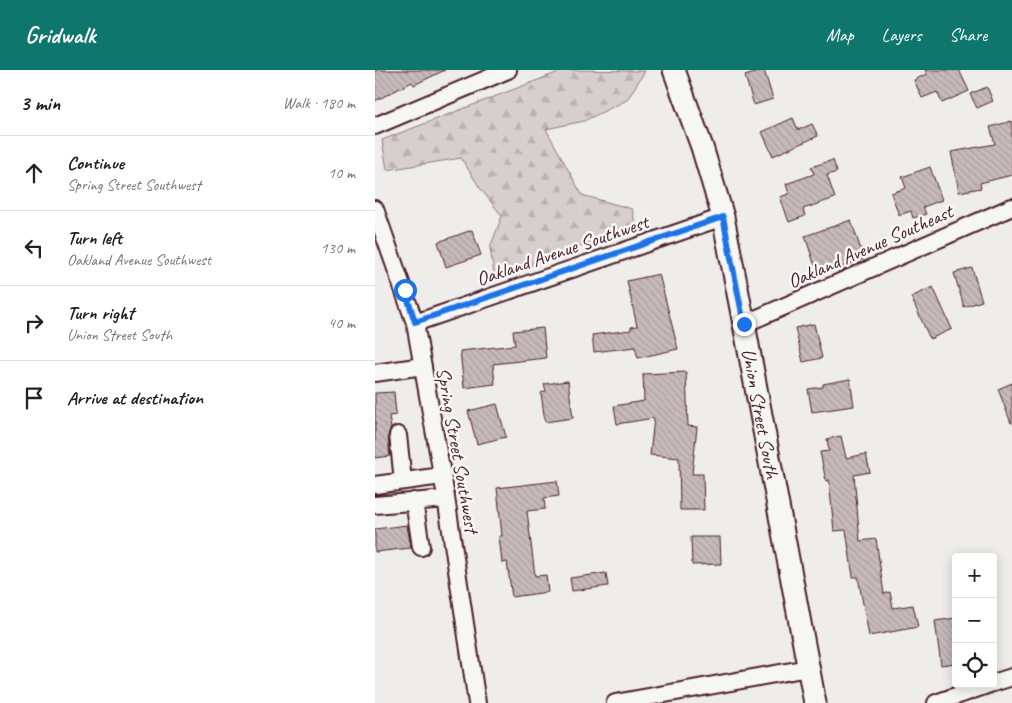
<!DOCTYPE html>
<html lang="en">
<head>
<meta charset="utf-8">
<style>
  :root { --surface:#fff; --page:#f2f2f2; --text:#222; --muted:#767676; --line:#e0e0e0; --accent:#0f766e }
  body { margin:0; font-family:Caveat,sans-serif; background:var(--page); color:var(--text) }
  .controls { position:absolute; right:15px; bottom:15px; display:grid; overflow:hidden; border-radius:5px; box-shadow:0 2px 12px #0003 }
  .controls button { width:45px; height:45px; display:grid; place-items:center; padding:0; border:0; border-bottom:1px solid var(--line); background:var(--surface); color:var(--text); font:25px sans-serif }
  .stop { position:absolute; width:15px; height:15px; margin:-11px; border:4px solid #1a73e8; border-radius:50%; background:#fff }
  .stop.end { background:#1a73e8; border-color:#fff; box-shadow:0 1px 5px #0008 }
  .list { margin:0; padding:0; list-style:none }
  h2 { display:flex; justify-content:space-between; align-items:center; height:65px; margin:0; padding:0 20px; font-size:21px }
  h2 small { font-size:16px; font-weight:400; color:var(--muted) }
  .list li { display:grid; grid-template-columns:32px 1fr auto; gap:15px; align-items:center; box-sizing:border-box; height:75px; padding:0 20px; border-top:1px solid var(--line) }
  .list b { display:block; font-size:19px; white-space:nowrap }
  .list p { margin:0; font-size:16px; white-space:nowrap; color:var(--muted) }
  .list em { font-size:16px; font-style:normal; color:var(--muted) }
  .icon { flex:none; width:28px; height:28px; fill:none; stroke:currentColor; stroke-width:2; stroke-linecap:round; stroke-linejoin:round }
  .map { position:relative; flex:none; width:637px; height:633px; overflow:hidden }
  header { display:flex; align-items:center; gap:30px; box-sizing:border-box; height:70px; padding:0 25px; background:var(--accent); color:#fff }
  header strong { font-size:24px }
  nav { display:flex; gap:28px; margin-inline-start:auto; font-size:18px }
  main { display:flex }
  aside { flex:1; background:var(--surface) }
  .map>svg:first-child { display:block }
  .forest { fill:url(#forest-firs); stroke:#90777c }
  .building { fill:url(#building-back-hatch); stroke:#4a1f2b }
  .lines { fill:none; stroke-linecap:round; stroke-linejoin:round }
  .minor-casing { stroke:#4a1f2b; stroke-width:20 }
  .major-casing { stroke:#4a1f2b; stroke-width:25 }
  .minor { stroke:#f6f6f2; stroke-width:16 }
  .major { stroke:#f6f6f2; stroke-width:21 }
  .route { stroke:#1a73e8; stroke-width:6 }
  .labels { text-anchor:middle; stroke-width:5; stroke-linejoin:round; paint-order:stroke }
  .street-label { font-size:20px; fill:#4a1f2b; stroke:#f6f6f2 }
</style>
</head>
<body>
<header>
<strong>Gridwalk</strong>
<nav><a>Map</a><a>Layers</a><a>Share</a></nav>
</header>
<main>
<aside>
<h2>3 min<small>Walk · 180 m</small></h2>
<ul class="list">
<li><svg class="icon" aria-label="ahead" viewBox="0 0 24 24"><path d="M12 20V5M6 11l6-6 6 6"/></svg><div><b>Continue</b><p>Spring Street Southwest</p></div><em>10 m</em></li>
<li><svg class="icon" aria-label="left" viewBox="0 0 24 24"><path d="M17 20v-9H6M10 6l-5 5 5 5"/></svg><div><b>Turn left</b><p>Oakland Avenue Southwest</p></div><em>130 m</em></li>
<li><svg class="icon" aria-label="right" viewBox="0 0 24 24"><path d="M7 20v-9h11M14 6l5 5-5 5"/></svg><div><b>Turn right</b><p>Union Street South</p></div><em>40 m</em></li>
<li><svg class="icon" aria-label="arrive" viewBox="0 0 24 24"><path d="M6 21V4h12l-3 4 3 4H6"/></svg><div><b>Arrive at destination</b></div></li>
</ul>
</aside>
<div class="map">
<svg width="637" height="633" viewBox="0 0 637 633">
  <defs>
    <pattern id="forest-firs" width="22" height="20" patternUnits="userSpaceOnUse" patternTransform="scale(1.25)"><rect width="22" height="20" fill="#d7cfce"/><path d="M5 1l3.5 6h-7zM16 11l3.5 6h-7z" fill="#bab1b1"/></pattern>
    <pattern id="building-back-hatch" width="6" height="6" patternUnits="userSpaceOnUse" patternTransform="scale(1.25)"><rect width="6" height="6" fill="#c6babb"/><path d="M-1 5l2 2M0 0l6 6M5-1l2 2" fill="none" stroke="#ac9fa1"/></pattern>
  </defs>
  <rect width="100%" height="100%" fill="#efedea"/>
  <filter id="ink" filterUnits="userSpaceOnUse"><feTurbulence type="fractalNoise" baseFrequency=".02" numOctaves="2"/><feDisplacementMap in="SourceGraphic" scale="10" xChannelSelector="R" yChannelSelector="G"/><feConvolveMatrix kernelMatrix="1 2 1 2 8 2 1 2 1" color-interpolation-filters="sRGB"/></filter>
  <g filter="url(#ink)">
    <!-- forest -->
    <path class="forest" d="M189,0L270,1L252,30L209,51L171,59L207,125L257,139L260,154L120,210L115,178L127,146L105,118L86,88L12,100L7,70Z"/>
    <!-- building -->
    <path class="building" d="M0,0H70L39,15L37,12L0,31Z
      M389,0L398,29L379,35L370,6Z
      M550,0H584L594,21L567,33L562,22L547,28L539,10L552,4Z
      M612,17L618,31L602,38L595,24Z
      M418,48L423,60L437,54L443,66L398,86L387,62Z
      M637,51V105L605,113L606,118L584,122L576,82L620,74L615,57Z
      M458,90L462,102L452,105L460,128L428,139L430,146L414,152L405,127L414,124L411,114L439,104L436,97Z
      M555,97L567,130L548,137L551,144L538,148L536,141L524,145L516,123L531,118L527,107Z
      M476,150L489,189L443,205L430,166Z
      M97,160L106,185L71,197L63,172Z
      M597,198L607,231L589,237L579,203Z
      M284,204L303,279L263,288L260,277L219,282L217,265L256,260V257L262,256L252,211Z
      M558,217L577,259L555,269L536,227Z
      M439,254L447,288L428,292L420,258Z
      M168,258L171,288L118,294L120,314L89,318L85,281L140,275L138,261Z
      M311,302L313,356L322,357L317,404H328L329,440H305L304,388L275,385L279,348L242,354L239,336L269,331L268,304Z
      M475,309L479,336L437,342L433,319L448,317V314Z
      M193,311L198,348L170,352L166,323L171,321L169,314Z
      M637,313V353H636L623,319Z
      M19,322L21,345L14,346L16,358L13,366L15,386L0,388V323Z
      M122,334L131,367L102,374L93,341Z
      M466,366L471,388L491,384L495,402L479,405L485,471L501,469L509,524L515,522L518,538L538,535L543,557L494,566L483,507H478L471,460L459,461L454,410L451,411L445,382L454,381L452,369Z
      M182,411L184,426L169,428L170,439L152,441L160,506L171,505L173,522L137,527L132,492L127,493L124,466H127L122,418Z
      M32,455L36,478L0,482V459Z
      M316,467H345L346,494L317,495Z
      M231,503L233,516L197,521L195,508Z
      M581,548V593L566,595L560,551Z"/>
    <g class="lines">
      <defs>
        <path id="minor" d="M0,56L133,0
          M0,139L40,253L70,421L102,633
          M40,253L348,147
          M369,254L637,137
          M0,303L48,296
          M23,365L28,411
          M0,415L67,406
          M39,431L46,477
          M0,435L71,429
          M618,613L637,607
          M240,633L433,598
          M561,633L615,614"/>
        <g id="major">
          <path id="s1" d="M299,0L327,77L348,147L369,254L440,633"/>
        </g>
      </defs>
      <!-- minor casing -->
      <use href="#minor" class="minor-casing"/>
      <!-- major casing -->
      <use href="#major" class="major-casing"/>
      <!-- minor -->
      <use href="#minor" class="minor"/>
      <!-- major -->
      <use href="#major" class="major"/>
    </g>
  </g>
  <g class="lines" filter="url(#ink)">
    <!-- route -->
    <path class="route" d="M30,220L40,252L348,147L369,254"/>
  </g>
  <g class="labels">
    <!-- street labels -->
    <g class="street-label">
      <text transform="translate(495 176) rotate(-24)" y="7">Oakland Avenue Southeast</text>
      <text transform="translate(187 180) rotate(-19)" y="7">Oakland Avenue Southwest</text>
      <text dy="7" stroke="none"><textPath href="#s1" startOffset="355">Union Street South</textPath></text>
      <text transform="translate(83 380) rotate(80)" y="7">Spring Street Southwest</text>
    </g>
  </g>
</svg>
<div class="controls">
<button>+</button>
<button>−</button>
<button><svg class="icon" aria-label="locate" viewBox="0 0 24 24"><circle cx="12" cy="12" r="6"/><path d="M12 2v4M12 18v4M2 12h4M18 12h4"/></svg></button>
</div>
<div class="stop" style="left:30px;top:220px"></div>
<div class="stop end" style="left:369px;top:254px"></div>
</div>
</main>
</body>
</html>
